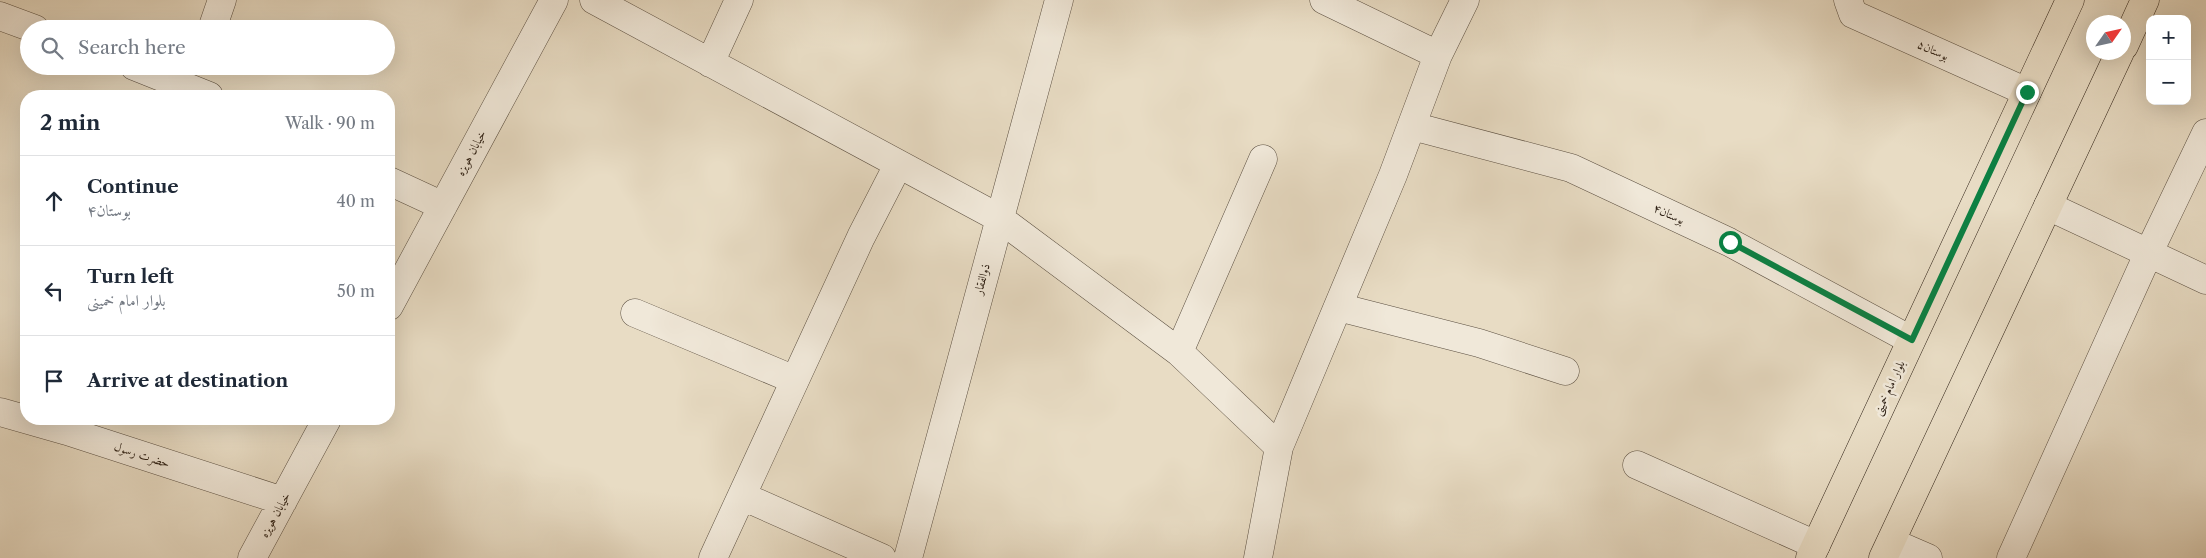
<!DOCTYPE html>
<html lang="en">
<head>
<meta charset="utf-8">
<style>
  :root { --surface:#fff; --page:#f2f2f3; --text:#1f2937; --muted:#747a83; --line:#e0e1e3 }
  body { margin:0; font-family:"Libre Caslon Text",Amiri,serif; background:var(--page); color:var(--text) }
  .controls { position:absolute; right:15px; top:15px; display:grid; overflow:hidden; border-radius:10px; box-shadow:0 5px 20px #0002 }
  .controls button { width:45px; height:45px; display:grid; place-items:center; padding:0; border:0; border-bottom:1px solid var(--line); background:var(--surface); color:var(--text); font:25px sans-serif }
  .compass { position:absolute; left:2086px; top:15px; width:45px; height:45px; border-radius:50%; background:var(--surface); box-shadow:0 5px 20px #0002; rotate:56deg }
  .stop { position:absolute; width:15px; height:15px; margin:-11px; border:4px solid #0b8043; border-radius:50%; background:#fff }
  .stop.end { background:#0b8043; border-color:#fff; box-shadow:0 1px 5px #0008 }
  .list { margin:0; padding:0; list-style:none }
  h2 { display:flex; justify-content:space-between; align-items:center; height:65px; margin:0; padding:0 20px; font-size:21px }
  h2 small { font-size:16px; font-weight:400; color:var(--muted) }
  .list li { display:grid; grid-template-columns:32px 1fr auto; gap:15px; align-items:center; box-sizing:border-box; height:90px; padding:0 20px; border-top:1px solid var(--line) }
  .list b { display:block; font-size:19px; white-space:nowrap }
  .list p { margin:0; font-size:16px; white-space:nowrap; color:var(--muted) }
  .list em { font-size:16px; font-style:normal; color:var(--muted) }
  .icon { flex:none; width:28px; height:28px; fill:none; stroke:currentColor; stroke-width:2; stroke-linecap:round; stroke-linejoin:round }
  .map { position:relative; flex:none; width:2206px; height:558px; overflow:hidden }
  .search { position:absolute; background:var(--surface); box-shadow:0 5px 20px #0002; left:20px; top:20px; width:375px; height:55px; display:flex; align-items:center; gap:12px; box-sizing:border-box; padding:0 18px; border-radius:28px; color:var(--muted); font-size:19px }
  .panel { position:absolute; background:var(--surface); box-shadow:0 5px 20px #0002; left:20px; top:90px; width:375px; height:335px; border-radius:20px }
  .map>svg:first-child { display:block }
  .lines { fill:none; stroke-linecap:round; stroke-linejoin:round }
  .minor-casing { stroke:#5c5042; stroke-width:29 }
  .major-casing { stroke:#2e2116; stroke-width:29 }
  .minor { stroke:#f0e8d9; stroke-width:28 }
  .major { stroke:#e8dcc4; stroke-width:28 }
  .route { stroke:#0b8043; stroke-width:6 }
  .labels { text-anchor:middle; stroke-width:5; stroke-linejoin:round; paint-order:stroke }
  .street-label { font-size:12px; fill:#2e2116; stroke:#f0e8d9 }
</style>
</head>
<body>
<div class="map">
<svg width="2206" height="558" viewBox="0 0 2206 558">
  <rect width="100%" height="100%" fill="#e8dcc4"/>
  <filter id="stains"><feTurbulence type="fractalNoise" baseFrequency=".004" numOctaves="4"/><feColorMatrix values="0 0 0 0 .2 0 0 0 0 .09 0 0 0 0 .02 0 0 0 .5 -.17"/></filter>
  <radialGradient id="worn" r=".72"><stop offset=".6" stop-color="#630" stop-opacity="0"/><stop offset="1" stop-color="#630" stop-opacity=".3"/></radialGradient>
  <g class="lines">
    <defs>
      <path id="minor" d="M594,0L999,218L1179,352L1279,447
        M1324,0L1438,55
        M1848,0L1853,14L2027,92
        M0,16L35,29
        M212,29L222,0
        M710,63L739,0
        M134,66L209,96
        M1412,126L1571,168L1729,242L1911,340
        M389,181L443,206
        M2048,206L2206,280
        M389,306L554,0
        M1338,307L1479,343L1565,371
        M635,313L795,380
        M1179,352L1263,159
        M0,412L67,431L283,501
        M1637,465L1816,545
        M742,496L882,558
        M1891,542L1928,558
        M252,558L327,419
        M713,558L861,237L898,165
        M908,558L1059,0
        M1258,558L1279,447L1393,175L1438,55L1465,0
        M2011,558L2149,252L2206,133"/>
      <path id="major" d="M2124,46L2145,0
        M1810,558L2070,0
        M1883,558L2120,52"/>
    </defs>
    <!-- minor casing -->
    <use href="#minor" class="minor-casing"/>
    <!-- major casing -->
    <use href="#major" class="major-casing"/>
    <!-- minor -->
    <use href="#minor" class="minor"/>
    <!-- major -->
    <use href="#major" class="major"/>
  </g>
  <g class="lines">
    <!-- route -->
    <path class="route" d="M1730,242L1912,340L2027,92"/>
  </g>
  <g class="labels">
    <!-- street labels -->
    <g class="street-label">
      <text transform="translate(1933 50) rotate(24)" y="4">بوستان۵</text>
      <text transform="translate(471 153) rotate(-62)" y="4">خیابان هویزه</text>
      <text transform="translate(1669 214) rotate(25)" y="4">بوستان۴</text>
      <text transform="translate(982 279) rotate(-75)" y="4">ذوالفقار</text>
      <text transform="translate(1889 388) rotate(-65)" y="4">بلوار امام خمینی</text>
      <text transform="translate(142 455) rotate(18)" y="4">حضرت رسول</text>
      <text transform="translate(275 515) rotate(-61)" y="4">خیابان هویزه</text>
    </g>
  </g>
  <rect width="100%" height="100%" filter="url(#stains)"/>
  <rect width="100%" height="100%" fill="url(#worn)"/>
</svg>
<div class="controls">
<button>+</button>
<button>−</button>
</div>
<svg class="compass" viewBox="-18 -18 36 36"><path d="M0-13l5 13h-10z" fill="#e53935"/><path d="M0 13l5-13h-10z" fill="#747a83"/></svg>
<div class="stop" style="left:1730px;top:242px"></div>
<div class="stop end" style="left:2027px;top:92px"></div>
<div class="search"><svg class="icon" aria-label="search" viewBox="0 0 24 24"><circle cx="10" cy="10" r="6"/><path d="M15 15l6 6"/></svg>Search here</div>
<section class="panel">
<h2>2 min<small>Walk · 90 m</small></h2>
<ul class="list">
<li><svg class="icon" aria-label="ahead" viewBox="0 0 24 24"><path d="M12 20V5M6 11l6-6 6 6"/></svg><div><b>Continue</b><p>بوستان۴</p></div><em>40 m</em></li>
<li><svg class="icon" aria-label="left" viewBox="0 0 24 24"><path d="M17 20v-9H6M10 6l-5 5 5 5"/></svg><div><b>Turn left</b><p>بلوار امام خمینی</p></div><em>50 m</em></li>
<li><svg class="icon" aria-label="arrive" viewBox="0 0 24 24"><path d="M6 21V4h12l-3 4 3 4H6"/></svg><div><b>Arrive at destination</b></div></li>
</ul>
</section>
</div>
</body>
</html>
